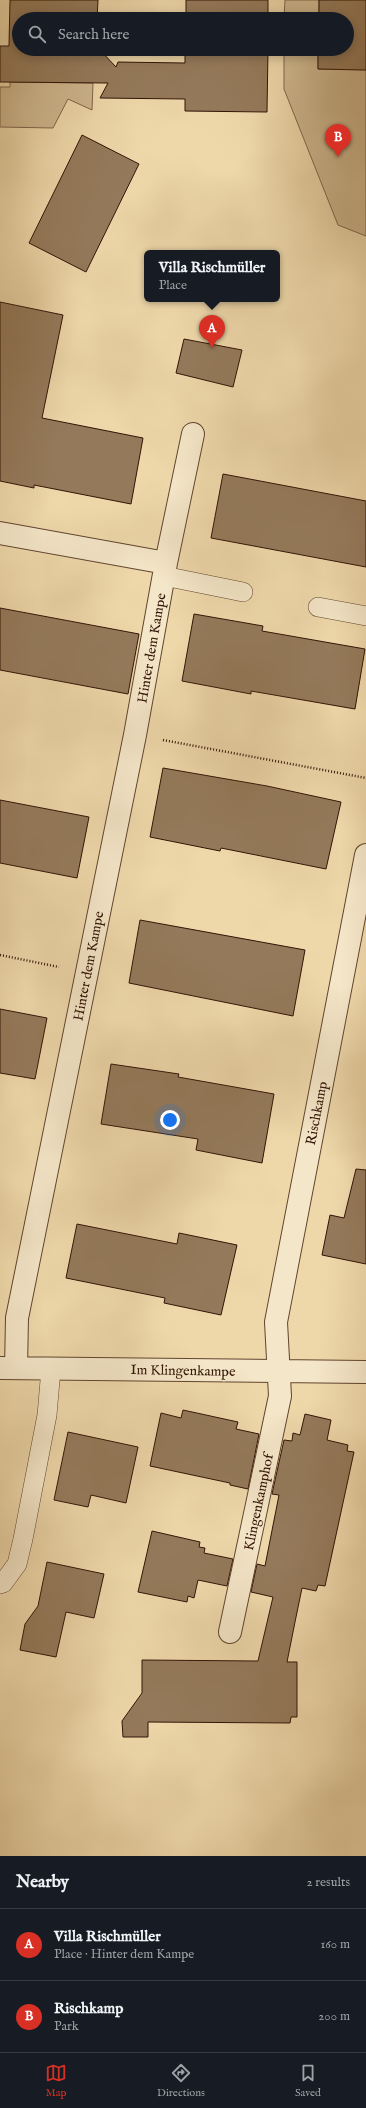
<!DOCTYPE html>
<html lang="en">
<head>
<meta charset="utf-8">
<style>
  :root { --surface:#171b24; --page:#242831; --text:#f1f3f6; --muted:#9ea1a6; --line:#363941; --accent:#d93025 }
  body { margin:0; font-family:"IM FELL English",serif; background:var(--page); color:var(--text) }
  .you { position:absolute; left:170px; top:1120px; width:14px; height:14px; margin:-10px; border:3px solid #fff; border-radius:50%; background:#1a73e8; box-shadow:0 0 0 6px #1a73e833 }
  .badge { display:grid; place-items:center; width:26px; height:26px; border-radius:50%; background:var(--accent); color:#fff; font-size:13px; font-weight:700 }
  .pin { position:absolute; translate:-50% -33px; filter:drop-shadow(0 1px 2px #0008) }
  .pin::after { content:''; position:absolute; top:21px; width:14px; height:12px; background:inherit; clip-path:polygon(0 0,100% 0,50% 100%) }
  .popup { position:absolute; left:144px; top:250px; width:136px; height:52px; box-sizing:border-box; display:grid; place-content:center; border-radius:6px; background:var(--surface); filter:drop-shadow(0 1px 3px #0005); font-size:13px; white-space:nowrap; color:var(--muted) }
  .popup b { font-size:15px; color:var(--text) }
  .popup::after { content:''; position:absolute; left:50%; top:100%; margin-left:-8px; border:8px solid transparent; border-top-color:var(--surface) }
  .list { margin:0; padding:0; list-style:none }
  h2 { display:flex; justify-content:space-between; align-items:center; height:52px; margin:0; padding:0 16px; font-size:17px }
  h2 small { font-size:13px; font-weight:400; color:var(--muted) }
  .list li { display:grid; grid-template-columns:26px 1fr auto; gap:12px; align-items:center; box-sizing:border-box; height:72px; padding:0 16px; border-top:1px solid var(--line) }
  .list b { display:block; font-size:15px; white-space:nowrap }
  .list p { margin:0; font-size:13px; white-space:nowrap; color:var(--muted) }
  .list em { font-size:13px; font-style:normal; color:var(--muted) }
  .icon { flex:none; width:22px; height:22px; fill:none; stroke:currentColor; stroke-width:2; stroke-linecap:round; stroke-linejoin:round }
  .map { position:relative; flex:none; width:366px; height:1856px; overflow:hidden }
  .search { position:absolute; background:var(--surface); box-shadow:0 2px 10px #0003; left:12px; right:12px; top:12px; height:44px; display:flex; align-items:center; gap:10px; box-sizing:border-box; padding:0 14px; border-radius:22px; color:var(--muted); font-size:15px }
  .sheet { height:196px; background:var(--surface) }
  nav { display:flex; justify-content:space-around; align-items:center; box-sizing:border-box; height:56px; border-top:1px solid var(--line); background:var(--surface); font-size:11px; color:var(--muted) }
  nav a { display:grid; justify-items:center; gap:2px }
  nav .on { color:var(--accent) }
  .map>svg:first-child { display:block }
  .green { fill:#ceb78e; stroke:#80664a }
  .building { fill:#947a5b; stroke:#321406 }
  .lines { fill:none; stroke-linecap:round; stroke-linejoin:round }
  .service-casing { stroke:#61452f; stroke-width:20 }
  .minor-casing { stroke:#61452f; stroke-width:24 }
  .path { stroke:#321406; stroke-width:2.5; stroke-dasharray:1 2; stroke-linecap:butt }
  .service { stroke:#f4e6c8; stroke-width:19 }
  .minor { stroke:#f4e6c8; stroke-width:22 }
  .labels { text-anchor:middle; stroke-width:3; stroke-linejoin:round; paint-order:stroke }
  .street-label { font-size:14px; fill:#321406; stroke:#f4e6c8 }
</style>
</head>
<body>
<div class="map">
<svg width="366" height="1856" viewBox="0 0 366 1856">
  <rect width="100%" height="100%" fill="#eed8aa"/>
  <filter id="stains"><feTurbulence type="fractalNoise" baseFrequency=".005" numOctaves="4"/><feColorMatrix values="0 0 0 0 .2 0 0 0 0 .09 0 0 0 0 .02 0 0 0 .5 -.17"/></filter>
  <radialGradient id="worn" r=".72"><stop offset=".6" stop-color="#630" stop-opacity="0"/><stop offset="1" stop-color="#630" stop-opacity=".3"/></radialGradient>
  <!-- green -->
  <path class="green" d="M285,0H319V19H284Z
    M284,49H318V69L366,70V236L338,225L284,89Z
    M10,82L93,83L92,110L68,99L53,128L0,127V87H10Z"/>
  <!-- building -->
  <path class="building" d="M10,0H98L97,19H19V49H99L116,67L118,62L185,63V49H268L267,112L185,111V99L100,98L108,83L0,82V46H9Z
    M186,0H268V19H186Z
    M319,0H366V70L318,69V49H347V19H319Z
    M82,135L139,164L86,272L29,243Z
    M0,302L63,315L42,418L143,438L131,504L34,485V488L0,481Z
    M184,339L242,350L233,387L176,373Z
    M223,474L366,501V567L211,538Z
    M0,608L139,634L128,694L0,670Z
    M194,614L263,626L262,631L365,649L355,709L251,691V694L182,681Z
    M163,768L267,786L341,802L326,869L221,848L220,851L150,837Z
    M0,800L89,817L77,878L0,863Z
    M140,920L305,950L293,1016L129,983Z
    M0,1009L47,1018L35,1079L0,1073Z
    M111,1064L179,1074L178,1077L274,1094L262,1163L196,1150L198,1139L101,1124Z
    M356,1169L366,1170V1264L322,1255L330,1215L344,1218Z
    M77,1224L177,1244L179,1233L237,1245L221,1315L164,1303L165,1298L66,1278Z
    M183,1410L238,1422L236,1429L259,1434L248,1489L230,1485V1483L150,1466L161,1413L181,1418Z
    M305,1414L331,1420L327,1440L348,1445L347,1451L354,1452L325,1586L318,1585L316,1591L302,1588L295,1622L287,1662H297V1717H291L290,1723L148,1722V1737H123L122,1721L142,1693V1660L258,1661L273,1597L251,1592L257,1564L265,1566L279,1495L272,1494L284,1440L292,1441L293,1433L300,1435Z
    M68,1432L138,1447L126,1503L91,1495L88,1507L54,1500Z
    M152,1531L200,1542L199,1547L205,1548L204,1553L233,1559L227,1586L198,1580L194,1598L188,1596L187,1602L138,1592Z
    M47,1562L104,1574L94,1618L66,1612L56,1657L20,1650L25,1624L38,1606Z"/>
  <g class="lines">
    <defs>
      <path id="service" d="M164,576L243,592
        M318,607L366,616
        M0,1584L3,1583L17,1564L23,1539L47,1415L51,1369"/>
      <path id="minor" d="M0,533L166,563
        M0,1368L366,1372
        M16,1368L17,1318L135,735L166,563L193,434
        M230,1632L280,1396L276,1322L366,855"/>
    </defs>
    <!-- service casing -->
    <use href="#service" class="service-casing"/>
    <!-- minor casing -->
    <use href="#minor" class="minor-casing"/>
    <!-- path -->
    <path class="path" d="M163,740L366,778
      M0,955L59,967"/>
    <!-- service -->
    <use href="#service" class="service"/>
    <!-- minor -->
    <use href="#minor" class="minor"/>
  </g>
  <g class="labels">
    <!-- street labels -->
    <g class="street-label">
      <text transform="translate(151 648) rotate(-80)" y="5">Hinter dem Kampe</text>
      <text transform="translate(88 966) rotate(-79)" y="5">Hinter dem Kampe</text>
      <text transform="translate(316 1113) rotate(-79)" y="5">Rischkamp</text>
      <text transform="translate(183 1370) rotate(1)" y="5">Im Klingenkampe</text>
      <text transform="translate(258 1502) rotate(-78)" y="5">Klingenkamphof</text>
    </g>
  </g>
  <rect width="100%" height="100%" filter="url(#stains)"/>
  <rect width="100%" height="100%" fill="url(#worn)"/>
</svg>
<div class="you"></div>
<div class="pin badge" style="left:212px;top:348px">A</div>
<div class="popup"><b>Villa Rischmüller</b>Place</div>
<div class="pin badge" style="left:338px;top:157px">B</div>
<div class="search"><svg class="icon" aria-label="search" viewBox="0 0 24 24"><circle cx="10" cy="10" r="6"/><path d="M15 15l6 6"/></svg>Search here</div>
</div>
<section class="sheet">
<h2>Nearby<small>2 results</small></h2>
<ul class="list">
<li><span class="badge">A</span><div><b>Villa Rischmüller</b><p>Place · Hinter dem Kampe</p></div><em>160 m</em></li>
<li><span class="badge">B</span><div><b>Rischkamp</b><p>Park</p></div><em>200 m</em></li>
</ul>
</section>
<nav>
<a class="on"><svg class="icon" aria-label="map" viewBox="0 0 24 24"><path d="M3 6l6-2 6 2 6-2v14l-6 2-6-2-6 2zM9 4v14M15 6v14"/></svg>Map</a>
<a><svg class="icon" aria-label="directions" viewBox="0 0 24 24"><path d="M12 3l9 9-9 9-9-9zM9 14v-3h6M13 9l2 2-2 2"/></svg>Directions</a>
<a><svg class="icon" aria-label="saved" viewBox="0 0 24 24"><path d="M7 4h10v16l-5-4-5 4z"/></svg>Saved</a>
</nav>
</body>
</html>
